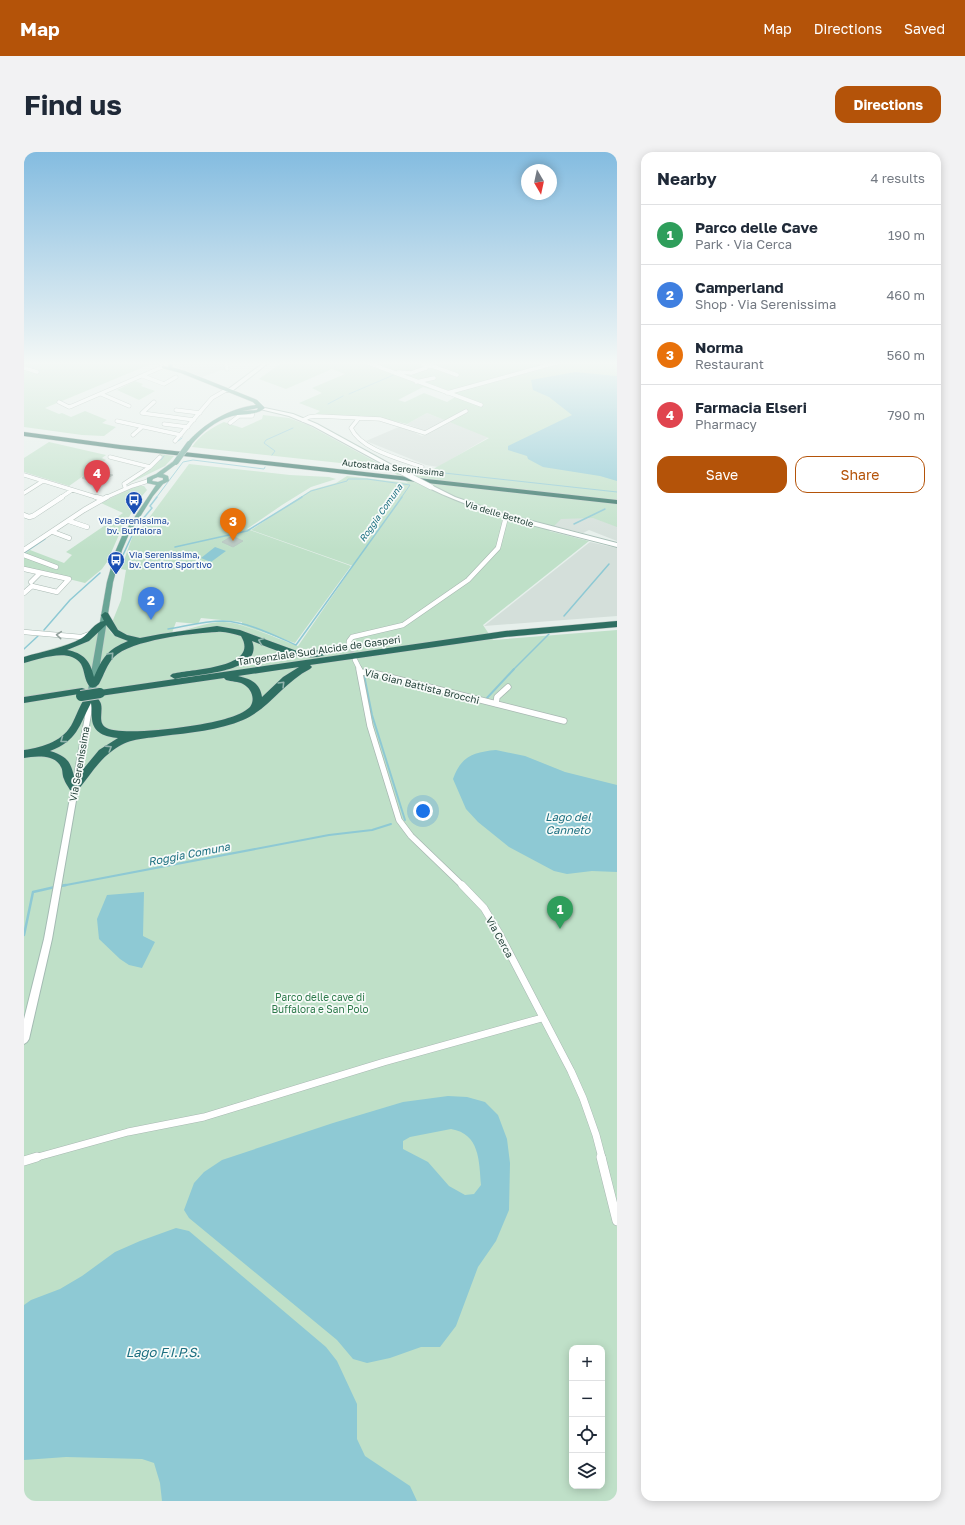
<!DOCTYPE html>
<html lang="en">
<head>
<meta charset="utf-8">
<style>
  :root { --surface:#fff; --page:#f2f2f3; --text:#1f2937; --muted:#747a83; --line:#e0e1e3; --accent:#b45309 }
  body { margin:0; font-family:"Golos Text",sans-serif; background:var(--page); color:var(--text) }
  .controls { position:absolute; right:12px; bottom:12px; display:grid; overflow:hidden; border-radius:8px; box-shadow:0 2px 10px #0003 }
  .controls button { width:36px; height:36px; display:grid; place-items:center; padding:0; border:0; border-bottom:1px solid var(--line); background:var(--surface); color:var(--text); font:20px sans-serif }
  .compass { position:absolute; left:497px; top:12px; width:36px; height:36px; border-radius:50%; background:var(--surface); box-shadow:0 2px 10px #0003; rotate:171deg }
  .you { position:absolute; left:399px; top:659px; width:14px; height:14px; margin:-10px; border:3px solid #fff; border-radius:50%; background:#1a73e8; box-shadow:0 0 0 6px #1a73e833 }
  .badge { display:grid; place-items:center; width:26px; height:26px; border-radius:50%; background:var(--accent); color:#fff; font-size:13px; font-weight:700 }
  .pin { position:absolute; translate:-50% -33px; filter:drop-shadow(0 1px 2px #0008) }
  .pin::after { content:''; position:absolute; top:21px; width:14px; height:12px; background:inherit; clip-path:polygon(0 0,100% 0,50% 100%) }
  .list { margin:0; padding:0; list-style:none }
  h2 { display:flex; justify-content:space-between; align-items:center; height:52px; margin:0; padding:0 16px; font-size:17px }
  h2 small { font-size:13px; font-weight:400; color:var(--muted) }
  .list li { display:grid; grid-template-columns:26px 1fr auto; gap:12px; align-items:center; box-sizing:border-box; height:60px; padding:0 16px; border-top:1px solid var(--line) }
  .list b { display:block; font-size:15px; white-space:nowrap }
  .list p { margin:0; font-size:13px; white-space:nowrap; color:var(--muted) }
  .list em { font-size:13px; font-style:normal; color:var(--muted) }
  .actions { display:flex; gap:8px; padding:12px 16px }
  .actions a { flex:1; padding:9px 0; border:1px solid var(--accent); border-radius:12px; text-align:center; font-size:14px; color:var(--accent) }
  .actions .main { background:var(--accent); color:#fff }
  .icon { flex:none; width:22px; height:22px; fill:none; stroke:currentColor; stroke-width:2; stroke-linecap:round; stroke-linejoin:round }
  .map { position:relative; flex:none; width:593px; height:1349px; overflow:hidden; border-radius:12px }
  header { display:flex; align-items:center; gap:24px; box-sizing:border-box; height:56px; padding:0 20px; background:var(--accent); color:#fff }
  header strong { font-size:19px }
  nav { display:flex; gap:22px; margin-inline-start:auto; font-size:14px }
  .intro { display:flex; align-items:center; justify-content:space-between; box-sizing:border-box; height:96px; padding:0 24px }
  h1 { margin:0; font-size:28px }
  .button { padding:10px 18px; border-radius:12px; background:var(--accent); color:#fff; font-size:14px; font-weight:700 }
  main { display:flex; gap:24px; padding:0 24px }
  aside { flex:1; background:var(--surface); border-radius:12px; box-shadow:0 2px 10px #0003 }
  .map>svg:first-child { display:block }
  .built { fill:#d4dfda }
  .green { fill:#bfe0c8; fill-rule:evenodd }
  .water { fill:#8ec9d4; fill-rule:evenodd }
  .lines { fill:none; stroke-linecap:round; stroke-linejoin:round }
  .stream-far3 { stroke:#8ec9d4; stroke-width:1 }
  .stream-far2 { stroke:#8ec9d4; stroke-width:1.5 }
  .stream-far1 { stroke:#8ec9d4; stroke-width:2 }
  .stream { stroke:#8ec9d4; stroke-width:2.5 }
  .building { fill:#bbcac4; stroke:#b8c9c2 }
  .street-tunnel { stroke:#bfccc8; stroke-width:4.5; stroke-dasharray:4.5 2; stroke-linecap:butt }
  .street-far4-casing { stroke:#a8b8b2; stroke-width:4.5 }
  .street-far3-casing { stroke:#a8b8b2; stroke-width:5.5 }
  .street-far2-casing { stroke:#a8b8b2; stroke-width:7 }
  .street-far1-casing { stroke:#a8b8b2; stroke-width:8 }
  .street-casing { stroke:#a8b8b2; stroke-width:10 }
  .secondary-casing { stroke:#a4bbb3; stroke-width:2 }
  .primary-casing { stroke:#c2cac8; stroke-width:1 }
  .highway-casing { stroke:#c2cac8; stroke-width:1 }
  .street-far4 { stroke:#fff; stroke-width:3.5 }
  .street-far3 { stroke:#fff; stroke-width:4.5 }
  .street-far2 { stroke:#fff; stroke-width:5.5 }
  .street-far1 { stroke:#fff; stroke-width:7 }
  .street { stroke:#fff; stroke-width:9 }
  .secondary { fill:#fff; fill-rule:evenodd }
  .primary { fill:#6aa596; fill-rule:evenodd }
  .highway { fill:#2f6f62; fill-rule:evenodd }
  .secondary-bridge-casing { stroke:#a4bbb3; stroke-width:6; stroke-linecap:butt }
  .primary-bridge-casing { stroke:#c2cac8; stroke-width:6; stroke-linecap:butt }
  .highway-bridge-casing { stroke:#c2cac8; stroke-width:12; stroke-linecap:butt }
  .secondary-bridge { stroke:#fff; stroke-width:5 }
  .primary-bridge { stroke:#6aa596; stroke-width:5.5 }
  .highway-bridge { stroke:#2f6f62; stroke-width:10 }
  .oneway { stroke:#92a09c }
  .oneway2 { stroke:#93b5ae }
  .labels { text-anchor:middle; stroke-width:3.5; stroke-linejoin:round; paint-order:stroke }
  .far-street-label { font-size:9px; fill:#24423a; stroke:#f7fbf9 }
  .far-water-label { font-size:9px; font-style:italic; fill:#1c6f80; stroke:#f7fbf9 }
  .far-transit-label { font-size:9px; fill:#164399; stroke:#f7fbf9 }
  .street-label { font-size:10px; fill:#24423a; stroke:#f7fbf9 }
  .park-label { font-size:10px; fill:#2d7a4b; stroke:#f7fbf9 }
  .water-label { font-size:11px; font-style:italic; fill:#1c6f80; stroke:#f7fbf9 }
  .near-water-label { font-size:13px; font-style:italic; fill:#1c6f80; stroke:#f7fbf9 }
</style>
</head>
<body>
<header>
<strong>Map</strong>
<nav><a>Map</a><a>Directions</a><a>Saved</a></nav>
</header>
<div class="intro"><h1>Find us</h1><a class="button">Directions</a></div>
<main>
<div class="map">
<svg width="593" height="1349" viewBox="0 0 593 1349">
  <rect width="100%" height="100%" fill="#e6efeb"/>
  <!-- built -->
  <path class="built" d="M149,209H190L200,213L201,217L178,225L150,214Z
    M403,261L423,269L400,279L383,272Z
    M426,270L465,285L414,315L402,313L342,289L377,274L398,284Z
    M556,349L593,354V389L565,378L559,381L528,374Z
    M566,390L593,396V464L460,474Z"/>
  <!-- green -->
  <path class="green" d="M0,209H121L127,212L21,256L35,262L38,261L47,265L61,259L83,268L78,271L92,275L80,284L58,283L0,275Z
    M260,209H338L381,226L341,209H593V375L569,366L537,367L525,379L565,389L459,473L469,488L593,478V1349H0V505L50,490L83,471C86,487 99,488 113,486L97,482L90,474L89,468L97,448L102,418L97,417L109,383L119,374L165,312L266,323L305,325L312,327L287,335L258,353L223,377L327,414L271,491L218,473V470L177,466L174,472L152,470L148,481C165,478 181,470 200,470C217,470 256,488 274,494L329,414L227,378L287,338L312,331L323,324L384,331L365,317L402,321L465,286L403,261L383,272L356,266L290,263L296,259L275,251L298,241L288,236L321,222L308,217L262,237L235,227ZM399,235L431,245L423,250L400,241L381,250L374,248ZM548,1196H578V1334H548Z
    M111,229L119,232L117,234L131,239L115,248L93,238Z
    M239,263L265,266L284,273L363,316L168,295C176,283 187,276 200,270L218,276L238,267Z
    M25,290L82,303L78,306L82,308L45,334L0,320V306Z
    M136,302L150,304L141,314L104,332L128,315L139,305L134,304Z
    M111,334H120L123,338L114,349L94,385L83,410L78,417L61,431L0,416V402L6,398L40,411L48,403L42,400L99,361L77,351Z"/>
  <!-- water -->
  <path class="water" d="M551,220L593,224V329L576,324L519,315L504,307L503,304L484,298V294L548,263L525,245L509,238L507,228Z
    M191,395L202,399L187,410L177,406Z
    M472,598L501,604L541,620L593,633V720L568,719L543,722L530,719L485,695L454,670L442,657L429,627C437,604 450,600 472,598Z
    M120,740L119,784L131,790L118,816L105,813L96,807L75,787L73,767L83,743Z
    M424,944L443,945L461,950L474,963L483,987L486,1011L485,1058L472,1089L454,1115L432,1174L416,1195H397L366,1206L343,1211L329,1207L313,1188L165,1066L160,1058L170,1031L180,1020L198,1008L309,971L379,950ZM427,977C456,982 455,1009 457,1033L450,1042L441,1043L425,1034L404,1010L379,997V989L386,985Z
    M152,1076L165,1079L302,1195L313,1209L333,1252V1287L341,1304L386,1334L393,1349H138L136,1331L130,1311L118,1307L42,1305L0,1308V1153L7,1148L36,1137L58,1124L91,1100L116,1089Z"/>
  <g class="lines">
    <!-- stream-far3 -->
    <path class="stream-far3" d="M511,215L531,209
      M325,242L372,222
      M304,252L319,244
      M154,289L158,286
      M248,303L251,299L240,291L242,288L269,276
      M137,308L140,304
      M390,316L402,319L593,340
      M132,346L159,310L169,308L240,317L241,315
      M276,346L287,339L323,329L324,327H343L386,333L377,346"/>
    <!-- stream-far2 -->
    <path class="stream-far2" d="M550,372L581,357
      M151,395L223,379L278,345
      M0,401L21,387
      M99,403L112,375L128,356L126,354L133,345
      M540,464L585,412
      M144,477C162,474 180,469 199,469C225,470 249,483 272,493L378,345
      M20,478L46,448L76,421
      M0,497L14,484
      M489,518L525,482"/>
    <!-- stream-far1 -->
    <path class="stream-far1" d="M340,523L348,563L381,668
      M462,547L490,517
      M37,734L305,683L348,678L367,672"/>
    <!-- stream -->
    <path class="stream" d="M36,734L42,733
      M0,783L9,740L31,735"/>
  </g>
  <!-- building -->
  <path class="building" d="M69,318H78V321L89,323L79,328L70,326L64,328L58,326Z
    M208,384L219,389L209,395L198,390Z"/>
  <g class="lines">
    <!-- street-tunnel -->
    <path class="street-tunnel" d="M325,493L331,508"/>
    <defs>
      <path id="street-far4" d="M202,209L203,217
        M339,209L457,253
        M403,214H408L433,223
        M0,216L13,220
        M374,220L387,221L402,216L403,214L399,213
        M119,224L140,232L152,225
        M392,230L410,226
        M423,241L539,209
        M77,242L105,254
        M35,250L45,255L48,254L138,215
        M130,250L118,261L170,268
        M152,258L176,261
        M335,266L327,276C337,298 377,307 398,315
        M279,268L285,265L293,264L356,267L401,281L442,259
        M93,269L157,283
        M206,271L215,264H228L229,260
        M140,272L164,275
        M109,283L118,275
        M151,289L188,246L202,238
        M86,305L126,315
        M0,323L75,346
        M101,335L100,332L126,315L136,305
        M0,341L19,329
        M36,346L48,338
        M81,346L108,334L124,329"/>
      <path id="street-far3" d="M72,345L79,347
        M0,363L5,365L9,364L38,345
        M45,369L63,375
        M29,380L45,386
        M0,398L60,358L83,345
        M0,403L32,415
        M0,417L45,427L33,440L8,434L0,441
        M7,430L16,421
        M0,480L57,485L68,481
        M325,493V489L328,485L379,473L444,428L474,396L482,365
        M331,508L336,518"/>
      <path id="street-far2" d="M335,517L346,574L375,668L387,684L439,734
        M337,520L349,521L540,569
        M472,552L473,545L484,535"/>
      <path id="street-far1" d="M438,733L460,756L475,781L547,919L559,946L572,983L578,1006
        M10,1006L104,980L180,965L360,910L518,866"/>
      <path id="street" d="M577,1005L593,1069
        M0,1009L13,1005"/>
      <path id="secondary" d="M242,209H247L207,240H203V238Z
        M236,255L269,262L293,272L375,317L370,318L289,274L265,264L236,257Z
        M405,334H409L431,345L477,361L593,391V395C529,378 464,365 405,336Z
        M65,543H67L70,545L28,787L5,887L3,890L0,892V867L20,787Z"/>
      <path id="primary" d="M133,209H147L149,214L147,215L161,219L233,248L241,256C232,264 218,261 208,264C192,268 177,281 167,293H163V291C179,272 206,256 232,253L229,250L157,221L138,216V214L145,215L143,211H138L129,213V211ZM234,256L233,258L218,259Z
        M150,309L155,310L139,322L144,324L145,329L139,332L129,344L104,384L98,398L89,430L71,544L67,547L64,546L63,544L83,430L92,398L98,384L132,333L123,331V326L132,322ZM134,325L139,326V328L134,330L128,329L129,327Z"/>
      <path id="highway" d="M0,280L96,293L593,348V352L96,297L0,284Z
        M81,460L84,461L94,478L103,483L116,486L137,482L193,474L216,478L273,499L299,498L304,501C300,504 297,504 292,505C269,507 249,497 228,489C241,521 170,522 151,527L481,479L593,469V475L481,485L286,513L288,515L286,517C260,530 245,557 219,568C196,578 164,581 139,584C118,587 105,586 88,599C74,609 65,625 54,638H46C44,634 41,631 40,627C38,623 39,618 37,615C31,602 11,604 0,606V598C20,595 40,589 49,570C54,560 57,550 64,542H70C72,545 76,548 77,552C79,559 74,570 81,575C95,586 186,573 204,566C211,564 221,560 226,555C232,547 227,536 219,532C214,529 208,530 202,528L200,526L76,544L71,541L76,538L151,527L146,524L148,522C165,517 237,517 217,484C209,482 201,479 193,480C168,481 107,488 90,505C83,512 80,523 75,532C72,535 70,536 66,535C60,528 61,519 57,512C46,495 15,507 0,511V505C19,499 41,496 58,486C65,481 71,470 80,469L77,463ZM82,473L91,484L104,489C83,498 79,505 70,525C66,508 59,501 43,498L65,489ZM275,515L259,525L238,545C236,531 227,527 214,524ZM67,551C68,557 67,562 68,567C69,581 82,585 94,586L75,598L51,627C46,610 45,605 26,599C53,589 55,574 67,551Z
        M58,536L61,537L63,539L61,541L0,551V545Z"/>
    </defs>
    <!-- street-far4 casing -->
    <use href="#street-far4" class="street-far4-casing"/>
    <!-- street-far3 casing -->
    <use href="#street-far3" class="street-far3-casing"/>
    <!-- street-far2 casing -->
    <use href="#street-far2" class="street-far2-casing"/>
    <!-- street-far1 casing -->
    <use href="#street-far1" class="street-far1-casing"/>
    <!-- street casing -->
    <use href="#street" class="street-casing"/>
    <!-- secondary casing -->
    <use href="#secondary" class="secondary-casing"/>
    <!-- primary casing -->
    <use href="#primary" class="primary-casing"/>
    <!-- highway casing -->
    <use href="#highway" class="highway-casing"/>
    <!-- street-far4 -->
    <use href="#street-far4" class="street-far4"/>
    <!-- street-far3 -->
    <use href="#street-far3" class="street-far3"/>
    <!-- street-far2 -->
    <use href="#street-far2" class="street-far2"/>
    <!-- street-far1 -->
    <use href="#street-far1" class="street-far1"/>
    <!-- street -->
    <use href="#street" class="street"/>
    <!-- secondary -->
    <use href="#secondary" class="secondary"/>
    <!-- primary -->
    <use href="#primary" class="primary"/>
    <!-- highway -->
    <use href="#highway" class="highway"/>
    <defs>
      <path id="secondary-bridge" d="M372,317L407,335"/>
      <path id="primary-bridge" d="M152,310L165,292"/>
      <path id="highway-bridge" d="M57,544L76,541"/>
    </defs>
    <!-- secondary-bridge casing -->
    <use href="#secondary-bridge" class="secondary-bridge-casing"/>
    <!-- primary-bridge casing -->
    <use href="#primary-bridge" class="primary-bridge-casing"/>
    <!-- highway-bridge casing -->
    <use href="#highway-bridge" class="highway-bridge-casing"/>
    <!-- secondary-bridge -->
    <use href="#secondary-bridge" class="secondary-bridge"/>
    <!-- primary-bridge -->
    <use href="#primary-bridge" class="primary-bridge"/>
    <!-- highway-bridge -->
    <use href="#highway-bridge" class="highway-bridge"/>
  </g>
  <!-- one-way arrows -->
  <defs><path id="oneway-chevron" d="M-2-3.5L2.5 0L-2 3.5" fill="none" stroke-width="1.6" stroke-linecap="round" stroke-linejoin="round"/></defs>
  <use class="oneway" href="#oneway-chevron" transform="translate(35 483) rotate(-175)"/>
  <g class="oneway2">
    <use href="#oneway-chevron" transform="translate(237 489) rotate(-159)"/>
    <use href="#oneway-chevron" transform="translate(87 503) rotate(-47)"/>
    <use href="#oneway-chevron" transform="translate(258 532) rotate(-45)"/>
    <use href="#oneway-chevron" transform="translate(39 588) rotate(144)"/>
    <use href="#oneway-chevron" transform="translate(85 596) rotate(-32)"/>
  </g>
  <!-- sky -->
  <linearGradient id="sky" x2="0" y2="1"><stop stop-color="#84bce0"/><stop offset="0.53" stop-color="#f4f8f6"/><stop offset="1" stop-color="#f4f8f6" stop-opacity="0"/></linearGradient>
  <rect width="593" height="398" fill="url(#sky)"/>
  <!-- icons -->
  <defs>
    <symbol id="bus-pin" viewBox="-11 -11 22 30"><path d="M0 17L-7.5 6A9.5 9.5 0 1 1 7.5 6Z" fill="#1a4fb4" stroke="#f7fbf9"/><path d="M-5-6H5V4H4V6H2V4H-2V6H-4V4H-5ZM-3.5-4V0h7V-4ZM-3.5 1.2v1.5H-2V1.2ZM2 1.2v1.5H3.5V1.2Z" fill="#fff"/></symbol>
  </defs>
  <g fill-rule="evenodd">
    <use href="#bus-pin" x="100" y="338" width="20" height="27"/>
    <use href="#bus-pin" x="82" y="398" width="20" height="27"/>
  </g>
  <g class="labels">
    <!-- far-street labels -->
    <g class="far-street-label">
      <text transform="translate(369 316) rotate(6)" y="3">Autostrada Serenissima</text>
      <text transform="translate(475 362) rotate(17)" y="3">Via delle Bettole</text>
    </g>
    <!-- far-water labels -->
    <g class="far-water-label">
      <text transform="translate(357 361) rotate(-55)" y="3">Roggia Comuna</text>
    </g>
    <!-- far-transit labels -->
    <g class="far-transit-label">
      <text x="110" y="372">Via Serenissima,<tspan x="110" dy="10">bv. Buffalora</tspan></text>
      <text x="105" y="406" text-anchor="start">Via Serenissima,<tspan x="105" dy="10">bv. Centro Sportivo</tspan></text>
    </g>
    <!-- street labels -->
    <g class="street-label">
      <text transform="translate(295 498) rotate(-8)" y="4">Tangenziale Sud Alcide de Gasperi</text>
      <text transform="translate(398 534) rotate(14)" y="4">Via Gian Battista Brocchi</text>
      <text transform="translate(55 612) rotate(-80)" y="4">Via Serenissima</text>
      <text transform="translate(476 785) rotate(61)" y="4">Via Cerca</text>
    </g>
    <!-- park labels -->
    <g class="park-label">
      <text x="296" y="849">Parco delle cave di<tspan x="296" dy="12">Buffalora e San Polo</tspan></text>
    </g>
    <!-- water labels -->
    <g class="water-label">
      <text x="544" y="669">Lago del<tspan x="544" dy="13">Canneto</tspan></text>
      <text transform="translate(165 702) rotate(-11)" y="4">Roggia Comuna</text>
    </g>
    <!-- near-water labels -->
    <g class="near-water-label">
      <text x="139" y="1205">Lago F.I.P.S.</text>
    </g>
  </g>
</svg>
<div class="controls">
<button>+</button>
<button>−</button>
<button><svg class="icon" aria-label="locate" viewBox="0 0 24 24"><circle cx="12" cy="12" r="6"/><path d="M12 2v4M12 18v4M2 12h4M18 12h4"/></svg></button>
<button><svg class="icon" aria-label="layers" viewBox="0 0 24 24"><path d="M12 4l9 5-9 5-9-5zM3 14l9 5 9-5"/></svg></button>
</div>
<svg class="compass" viewBox="-18 -18 36 36"><path d="M0-13l5 13h-10z" fill="#e53935"/><path d="M0 13l5-13h-10z" fill="#747a83"/></svg>
<div class="you"></div>
<div class="pin badge" style="left:536px;top:777px;background:#2e9e5b">1</div>
<div class="pin badge" style="left:127px;top:468px;background:#3f7fe0">2</div>
<div class="pin badge" style="left:209px;top:389px;background:#e8710a">3</div>
<div class="pin badge" style="left:73px;top:341px;background:#e0444e">4</div>
</div>
<aside>
<h2>Nearby<small>4 results</small></h2>
<ul class="list">
<li><span class="badge" style="background:#2e9e5b">1</span><div><b>Parco delle Cave</b><p>Park · Via Cerca</p></div><em>190 m</em></li>
<li><span class="badge" style="background:#3f7fe0">2</span><div><b>Camperland</b><p>Shop · Via Serenissima</p></div><em>460 m</em></li>
<li><span class="badge" style="background:#e8710a">3</span><div><b>Norma</b><p>Restaurant</p></div><em>560 m</em></li>
<li><span class="badge" style="background:#e0444e">4</span><div><b>Farmacia Elseri</b><p>Pharmacy</p></div><em>790 m</em></li>
</ul>
<div class="actions"><a class="main">Save</a><a>Share</a></div>
</aside>
</main>
</body>
</html>
